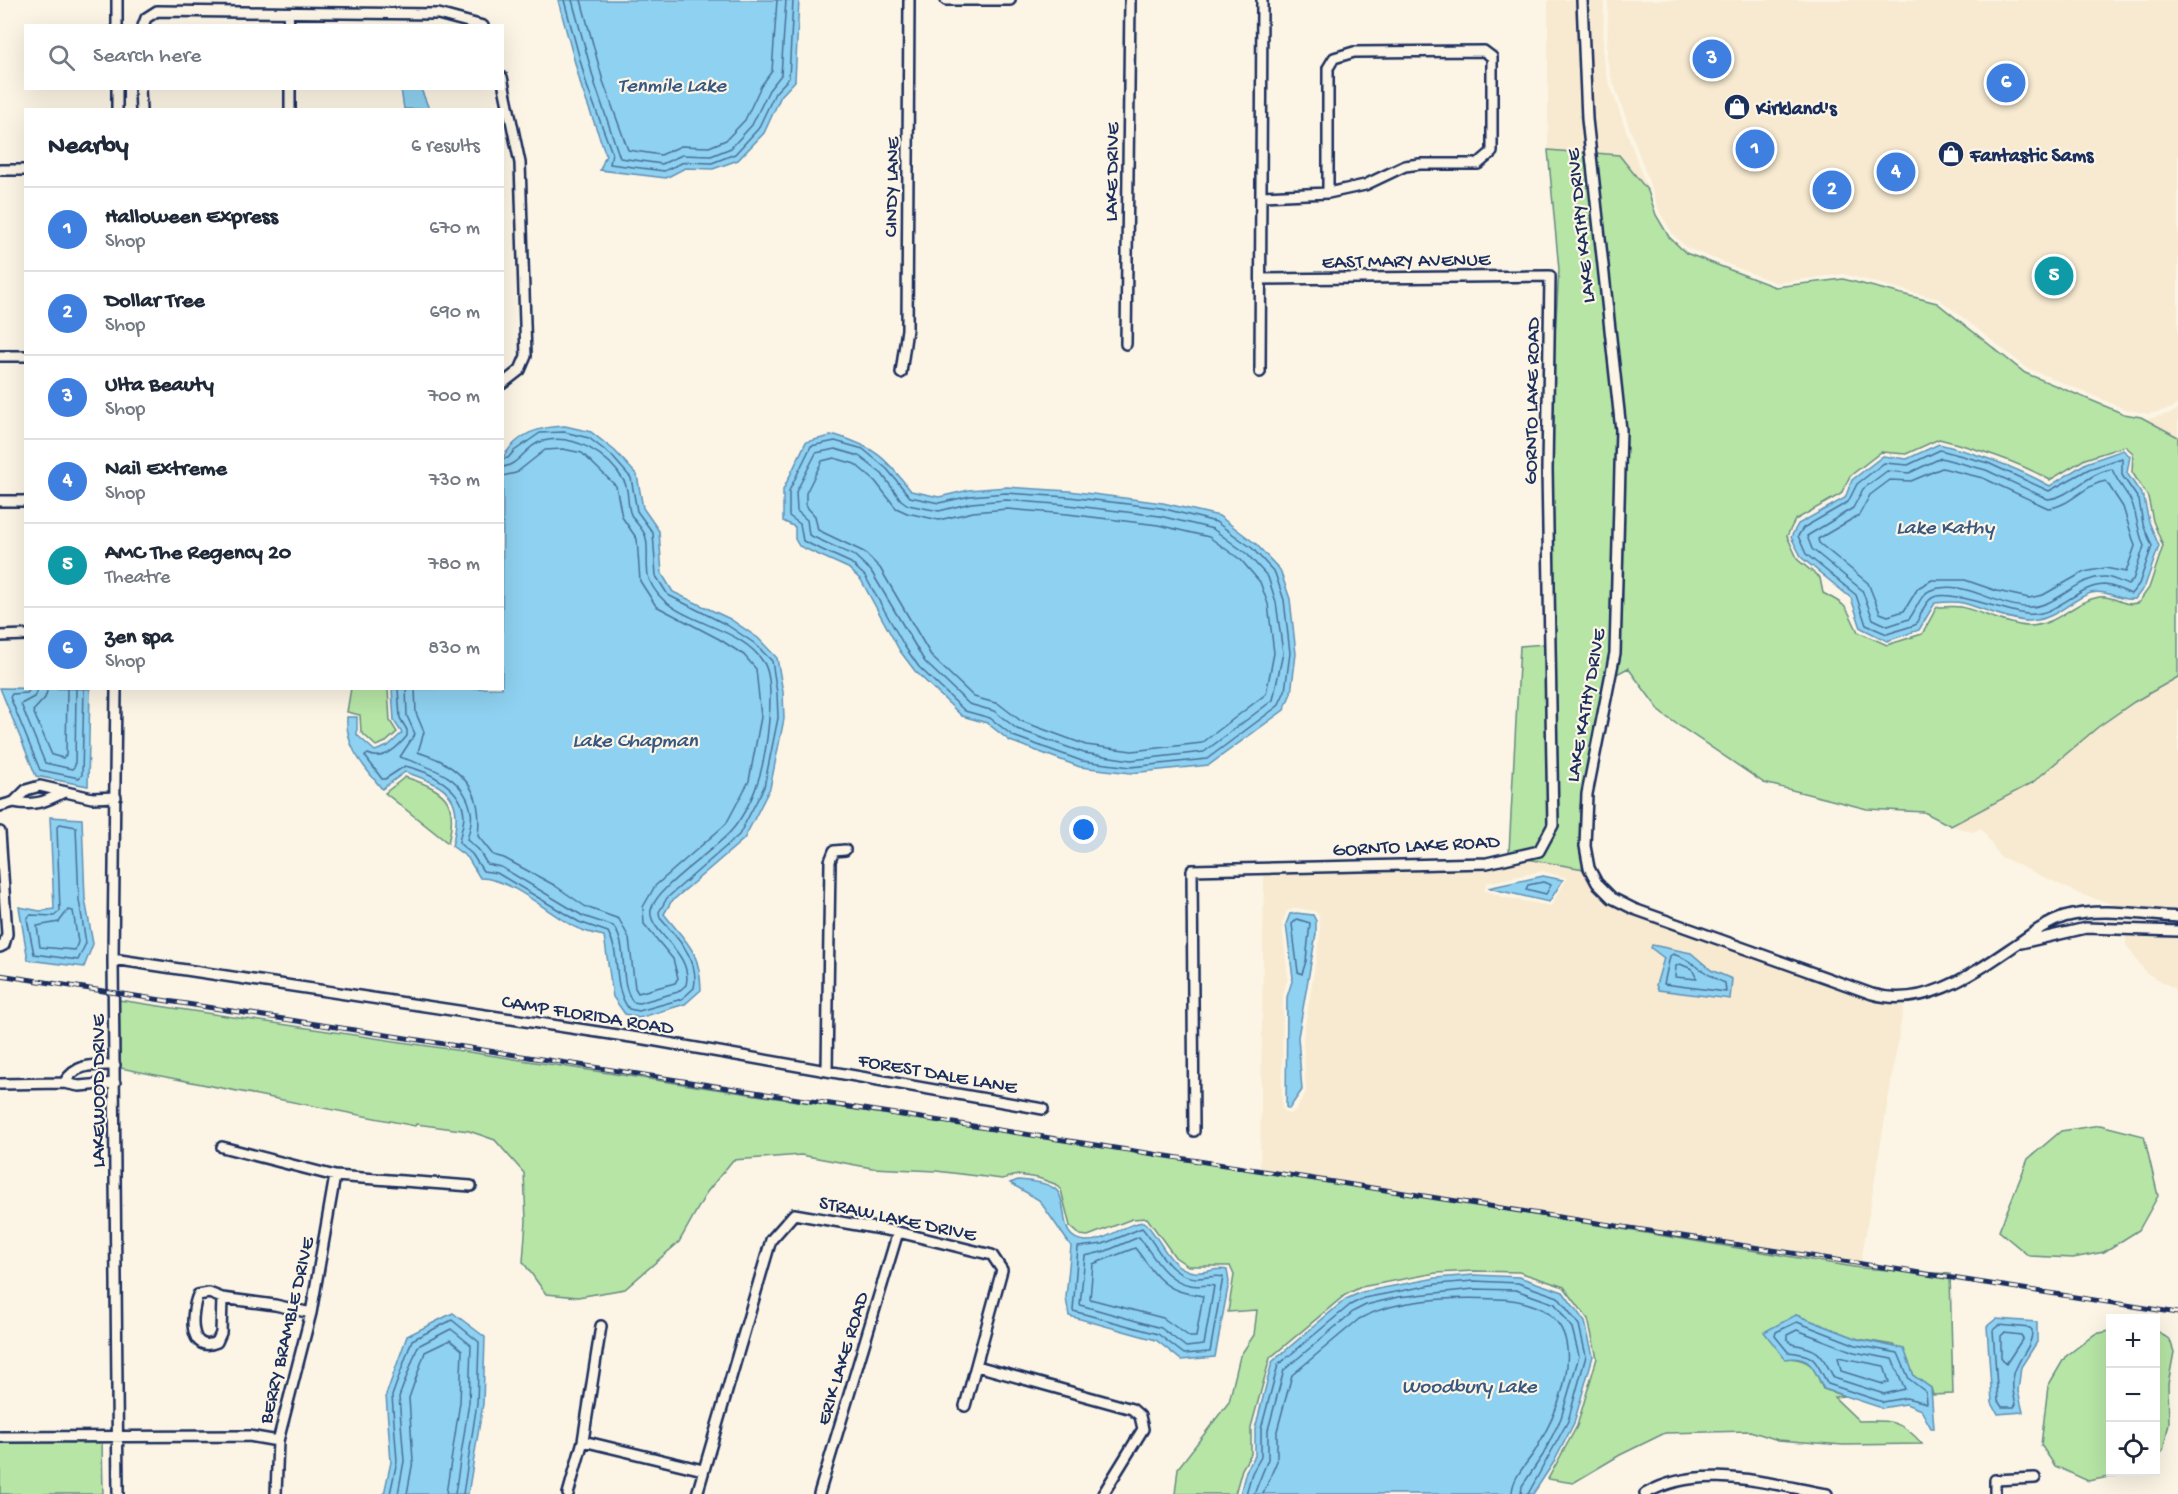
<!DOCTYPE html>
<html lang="en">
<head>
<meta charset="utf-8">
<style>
  :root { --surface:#fff; --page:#f6f6f7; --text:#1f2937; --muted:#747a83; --line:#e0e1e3; --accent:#1a73e8 }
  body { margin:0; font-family:"Gochi Hand",sans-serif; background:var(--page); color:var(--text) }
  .controls { position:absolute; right:18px; bottom:18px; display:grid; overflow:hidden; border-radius:0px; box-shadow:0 6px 24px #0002 }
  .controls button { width:54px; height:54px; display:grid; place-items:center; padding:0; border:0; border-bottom:2px solid var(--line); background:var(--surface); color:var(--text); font:30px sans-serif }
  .you { position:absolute; left:1084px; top:830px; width:21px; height:21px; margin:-15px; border:4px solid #fff; border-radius:50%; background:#1a73e8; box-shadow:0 0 0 9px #1a73e833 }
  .badge { display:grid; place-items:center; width:39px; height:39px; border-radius:50%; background:var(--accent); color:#fff; font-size:20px; font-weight:700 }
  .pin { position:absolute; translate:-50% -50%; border:3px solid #fff; box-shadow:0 2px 6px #0006 }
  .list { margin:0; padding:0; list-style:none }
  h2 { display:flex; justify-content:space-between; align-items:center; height:78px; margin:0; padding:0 24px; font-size:26px }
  h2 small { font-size:20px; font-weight:400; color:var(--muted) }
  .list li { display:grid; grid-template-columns:39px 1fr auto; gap:18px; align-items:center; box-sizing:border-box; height:84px; padding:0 24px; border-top:2px solid var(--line) }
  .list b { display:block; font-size:22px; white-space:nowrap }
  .list p { margin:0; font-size:20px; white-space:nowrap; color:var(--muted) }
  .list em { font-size:20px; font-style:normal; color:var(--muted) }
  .icon { flex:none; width:33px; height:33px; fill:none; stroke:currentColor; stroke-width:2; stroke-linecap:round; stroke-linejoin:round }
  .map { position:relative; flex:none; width:2178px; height:1494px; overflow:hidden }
  .search { position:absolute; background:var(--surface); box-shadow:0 6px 24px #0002; left:24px; top:24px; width:480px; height:66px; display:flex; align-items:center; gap:15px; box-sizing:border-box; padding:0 21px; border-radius:0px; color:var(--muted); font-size:22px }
  .panel { position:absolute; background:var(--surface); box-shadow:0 6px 24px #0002; left:24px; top:108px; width:480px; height:582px; border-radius:0px }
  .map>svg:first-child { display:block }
  .built { fill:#f7ead0; fill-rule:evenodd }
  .green { fill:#b6e5a5; stroke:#688a82; stroke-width:1.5; fill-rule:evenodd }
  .water { fill:#8ed1f0; stroke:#6090b6; stroke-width:1.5 }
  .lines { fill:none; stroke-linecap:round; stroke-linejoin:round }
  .shore { stroke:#497098; stroke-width:1.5 }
  .minor-casing { stroke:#1b2f5e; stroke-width:14 }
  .minor { stroke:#fcf5e5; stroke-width:9 }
  .rail-casing { stroke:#1b2f5e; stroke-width:5 }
  .rail { stroke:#fcf5e5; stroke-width:3; stroke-dasharray:9; stroke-linecap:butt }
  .labels { text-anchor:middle; stroke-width:4.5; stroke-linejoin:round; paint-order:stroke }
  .poi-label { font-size:20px; font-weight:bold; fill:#1b2f5e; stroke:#fcf5e5; text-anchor:start }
  .street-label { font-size:20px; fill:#1b2f5e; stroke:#fcf5e5 }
  .water-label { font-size:21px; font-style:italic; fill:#385882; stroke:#fcf5e5 }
</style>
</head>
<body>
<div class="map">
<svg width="2178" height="1494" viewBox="0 0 2178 1494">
  <rect width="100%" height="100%" fill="#fcf5e5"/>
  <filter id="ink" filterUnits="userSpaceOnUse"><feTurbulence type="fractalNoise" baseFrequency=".0167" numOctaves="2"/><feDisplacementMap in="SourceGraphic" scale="12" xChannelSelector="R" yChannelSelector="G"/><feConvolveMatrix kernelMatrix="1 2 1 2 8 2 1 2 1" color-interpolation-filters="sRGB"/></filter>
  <g filter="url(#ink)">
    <!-- built -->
    <path class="built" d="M1548,0H1577L1585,153L1548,150Z
      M1587,0H1604L1603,59L1607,77L1648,191L1619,155L1595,153Z
      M1608,0H2178V404L2170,409L2148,414L2125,409L2027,368L1939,299L1843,274L1776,283L1687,248L1673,234L1660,213L1611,76L1607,59Z
      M2178,409V437L2141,417L2147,419L2172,413Z
      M2178,677V911L2124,908L2080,894L1999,856L1981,828L1973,832L1951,826L2032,783L2098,727L2134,702Z
      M1527,859L1583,868L1600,895L1609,903L1632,914L1870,1000L1904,1005L1860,1268L1260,1170L1264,874L1487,869ZM1542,871L1567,878L1551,906L1503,897L1484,890L1487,883ZM1296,908L1315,911L1319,915L1320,935L1303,1038L1306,1092L1296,1110L1290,1114L1284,1112L1282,1107L1283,996L1288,977L1282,924L1287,911Z
      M2126,934L2178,937V1007L2174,988L2146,973L2126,945Z"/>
    <!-- green -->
    <path class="green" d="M1548,150L1585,153L1616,430L1610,652L1580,806V847L1584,869L1527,859L1543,853L1558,825L1552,469L1553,366L1559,270Z
      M1595,153L1619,155L1648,191L1656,215L1669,237L1686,253L1775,287L1843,279L1937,303L2025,373L2124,414L2141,417L2178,437V677L2134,702L2098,727L2032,783L1951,826L1924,812L1867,809L1764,783L1662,714L1628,668L1617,674L1621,631L1626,430ZM1939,439C1978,449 2014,460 2050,480L2085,459L2125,446L2133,453L2132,472L2148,497L2153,521L2163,546L2149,588L2139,602C2124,609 2114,594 2099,597C2074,601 2056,627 2027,626C2004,624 1983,612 1961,607C1953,606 1945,607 1937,607L1922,634L1887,645L1858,632C1845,606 1850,607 1823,593L1820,578L1798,560L1787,536L1795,520L1841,494L1850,476L1881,452L1906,454Z
      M1545,644L1548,823L1536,846L1509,852L1520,646Z
      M351,688L388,689L390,721L397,732L386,742L376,746L361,732L360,715L347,712Z
      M405,777C445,790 459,800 448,843L385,793Z
      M119,1000L1260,1170L1860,1268L1950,1274L1953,1394L1933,1395L1931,1388L1914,1376L1906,1356L1893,1345L1858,1339L1796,1315L1790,1358C1816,1361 1814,1370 1823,1389L1844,1396L1834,1397L1859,1421C1889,1420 1902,1420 1922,1444L1843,1445L1778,1440L1750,1431L1665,1433L1620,1455L1573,1483L1548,1479L1577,1426L1597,1358L1588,1319L1564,1287L1519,1272L1474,1271L1436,1273L1361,1287L1345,1295L1270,1358L1251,1427V1454L1242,1469L1235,1494H1175L1178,1468L1229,1402L1240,1356L1254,1335L1257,1310L1228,1312L1234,1275L1230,1266H1188L1175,1257L1147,1218L1132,1219L1088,1236L1080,1235L1070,1226L1061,1190L1055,1184L1038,1178L1018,1175L1002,1179L936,1171L872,1168L801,1155L733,1160L707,1192L679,1242L625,1289L578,1297L546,1294L523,1262L526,1221L524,1173L495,1140L469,1131L416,1124L415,1126L120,1068Z
      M2100,1125L2144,1136L2158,1196L2139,1230L2104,1252L2073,1258L2029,1256L1999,1231L2028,1159L2061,1131Z
      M2156,1330L2170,1340L2174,1352L2168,1384L2169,1423L2163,1451L2156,1457Z
      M2110,1331V1472H2135L2088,1481L2055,1466L2041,1445L2048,1386L2065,1357L2095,1334Z
      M0,1441H102L103,1494H0Z"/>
    <!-- water -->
    <path class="water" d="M558,0H799L795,81L781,96L764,133L738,160L713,169L685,168L666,178L600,170L606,155L582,89Z
      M401,89H421L429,109H404Z
      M565,426L591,432L615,451L637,475L643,508L659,531L662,574L673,592L730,619L758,638L777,658L783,692L784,719L770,788L744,839L671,902L664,914C687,943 700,950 701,990L685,1004L639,1018L625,1014L613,997L604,936C595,934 585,932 577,928C548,914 512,878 480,878L468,858L452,846C464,797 450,787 405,772L382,789C364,766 345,748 347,717H357V735L375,751L388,746L402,733L394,721L392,689L502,688L503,457C519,433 537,427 565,426Z
      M835,435C876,447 885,458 911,491L939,497L969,490L1007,487L1069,491L1163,503L1219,516L1256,544L1280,570L1290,599L1296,654L1291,693L1284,710L1209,765L1131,773L1080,767L1010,741L987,723L962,716L915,671L900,651L861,580L848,568L799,546L795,539V527L783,521V490L806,442Z
      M1939,444C1979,454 2014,466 2050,486L2086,463L2123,450L2130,456L2127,473L2144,498L2149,522L2159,546L2145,586L2135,599C2120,602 2108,589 2091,593C2071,599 2057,620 2029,621C2010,621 1982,608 1963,603C1954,601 1944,602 1935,603L1919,630L1887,641L1861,628L1851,598L1802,558L1791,537L1798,524L1845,498L1852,480L1883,456L1907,459Z
      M0,688L90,689L88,786L36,776Z
      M50,817L82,819L85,899L93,944L84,967L28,960L19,907L40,911L54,909Z
      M1543,876L1563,880L1549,902L1488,888Z
      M1296,913L1313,915L1316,921V934L1298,1037L1302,1090L1289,1109L1286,1107L1287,997L1293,978L1286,924L1290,914Z
      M1652,945L1691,953L1711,970L1732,979L1730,999L1658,990L1656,985L1664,958L1651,948Z
      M1018,1180C1029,1181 1050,1182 1058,1192C1069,1208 1057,1239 1086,1241C1107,1242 1124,1223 1144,1222C1161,1237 1167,1268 1194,1272C1205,1274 1216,1267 1227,1270L1229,1282L1215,1357L1181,1360L1156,1340L1069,1316L1066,1298L1071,1246L1039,1200L1010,1183Z
      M1474,1275L1519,1277L1563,1292L1585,1322L1593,1356L1574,1423L1554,1462L1533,1494H1240L1246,1471L1255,1456V1429L1272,1362L1346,1299L1362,1292L1436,1278Z
      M453,1313L485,1337L483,1404L468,1494H384L391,1462L386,1395L407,1336Z
      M1796,1315L1858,1339L1904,1349L1914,1376L1931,1388L1934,1428H1931L1921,1410L1906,1404L1882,1408L1824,1389C1814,1371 1812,1354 1785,1359L1764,1332Z
      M1996,1319L2037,1322V1342L2021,1367L2018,1391L2023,1412L1998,1414L1992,1403L1987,1326Z"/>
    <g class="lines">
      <!-- shore -->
      <path class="shore" d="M564,0L587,86L612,153L610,164L664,171L684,162L712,163L735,154L758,129L775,93L789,78L793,0
        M572,0L595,84L620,158L662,164L682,155L711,156L731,148L752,125L769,90L781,75L786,0
        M581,0L603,81L628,150L661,155L681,146L709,147L726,140L745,120L761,86L772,71L777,0
        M835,441L863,449L887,469L910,497L939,503L970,496L1006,493L1069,497L1161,508L1216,522L1252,548L1275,573L1284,600L1290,653L1285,691L1278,706L1207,759L1131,767L1082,761L1013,736L990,718L965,711L919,667L905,647L865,576L851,563L803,541L800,524L789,516V491L811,446Z
        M835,449L859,456L882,474L901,500L908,505L939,511L971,503L1006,500L1068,505L1160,516L1213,529L1247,554L1268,577L1276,602L1283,653L1273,700L1204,752L1131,760L1084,753L1017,729L994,711L969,704L925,662L871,571L855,556L809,535L807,520L797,511L796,492L816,453Z
        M1940,450L1988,463L2049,491L2089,469L2122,458V475L2139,500L2143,524L2152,546L2139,584L2131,594C2123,591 2113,585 2104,585C2076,586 2057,617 2027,614C2006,612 1948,588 1932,598C1924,602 1920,618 1915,625L1887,634L1866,625L1856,595L1806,554L1798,536L1803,528L1848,502L1857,484L1884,463L1908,465Z
        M834,458L855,464L875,481L896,508L907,513L939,520L973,512L1007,509L1067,514L1158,525L1209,537L1241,560L1260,582L1268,604L1274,653L1266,694L1202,743L1132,751L1086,745L1021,721L999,704L974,697L932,657L880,568L864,552L818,530L815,516L806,506V493L822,461Z
        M1941,458L1986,470L2048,499C2071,497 2089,472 2112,469C2117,482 2126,491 2132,503C2137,516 2138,532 2144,546L2133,580L2128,585C2121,582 2113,578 2106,577C2077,576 2059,606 2030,607C1997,608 1964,578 1931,590C1920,594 1916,611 1909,619L1888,626L1873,619L1862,590L1812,549L1807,536L1853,508L1863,489L1887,471L1909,473Z
        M1942,468L1983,478L2048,508C2070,507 2084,484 2106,481L2123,507L2135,546L2126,572L2105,568L2084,572L2043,595L2029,598L1997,591L1965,580H1932L1918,588L1904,611L1888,616L1880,613L1868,583L1819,543L1818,539L1859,515L1870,495L1890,480L1911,481Z
        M31,688L27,693L12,694L10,697L40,770L79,778L82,775L84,688
        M39,688L34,697L21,704L45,763L72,769L75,766L76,688
        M48,688L45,698L33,711L52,755L63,758L66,755L67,688
        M398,688L400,718L407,730V736C398,747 383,762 368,754L365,756L382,779H385L405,766C428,771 462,787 464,815C464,824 460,834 459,843L472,854L483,871L497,873L579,922L608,932C622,956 611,985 629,1009L639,1011L682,999L694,988C700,959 677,938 660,918L659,912L667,898L739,835L764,787L778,718L777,693L772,661L754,643L727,625L668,595L656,576L653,533L637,511L631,478L611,455L589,438L564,432L540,433L514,451L508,458L502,459
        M406,688L407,716L415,734L400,757C428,767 465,775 471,812C473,821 469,831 467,840L478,849L487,864L501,867L583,916L613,926C630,947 617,980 633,1002L639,1003L678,992L686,985C694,952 647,932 651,910C657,886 713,852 731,831C741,820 753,798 757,784C766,759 777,685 764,663C738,621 667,626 649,579C645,567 649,551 646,538C644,528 633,522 630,512C627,502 629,489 624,481C608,454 574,433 543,441C527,444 519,466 502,467
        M415,688L416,713L424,732L418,752C425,755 434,757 441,761C473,780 482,800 478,836L493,855L504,858L554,885L586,907L619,919L629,938L635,988L638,993L675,983L678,978L673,959L644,924L643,907L655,886L726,824L749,781L761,717L756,669L744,655L719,639L656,606L640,581L637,539L622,517L616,486L582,453L563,449L545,450L516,473L502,476
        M60,824L76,827L79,900L86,943L78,960L34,954L27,919L30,915L54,916L60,911L57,827Z
        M1543,882L1551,885L1546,894L1526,889L1528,885Z
        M68,910L73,911L78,942L75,950L40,947L37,926L59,922Z
        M1297,919L1310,923L1306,961L1302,974L1298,972L1292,924Z
        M1673,954C1694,960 1705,976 1725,983L1726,992L1664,984L1670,956Z
        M1680,964L1692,969L1697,979L1675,977L1676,966Z
        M1142,1228C1158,1246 1167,1275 1195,1278C1205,1279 1215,1274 1223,1277L1210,1352L1184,1354L1158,1334L1073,1311L1078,1247L1103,1244Z
        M1139,1237C1154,1256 1164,1280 1190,1285C1198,1287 1207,1284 1214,1286L1204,1345L1186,1347L1161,1328L1080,1305L1085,1256L1106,1251Z
        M1135,1248C1148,1264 1158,1284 1179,1291C1187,1294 1196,1294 1203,1296L1196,1337H1190L1163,1318L1090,1299L1093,1264Z
        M1797,1322L1856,1345L1898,1353L1909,1379L1926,1392L1927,1403L1906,1398L1883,1402L1828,1384C1814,1361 1819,1355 1788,1352L1775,1336L1776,1332Z
        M1999,1325L2030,1328L2032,1330C2033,1356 2003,1362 2016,1404L2014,1407H2002L1998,1401L1993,1330Z
        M1797,1330L1854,1352L1892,1359L1905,1389L1884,1394L1834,1378C1821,1354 1821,1349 1792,1344L1787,1339V1335Z
        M2004,1333L2021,1335L2023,1338L2006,1364L2001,1357V1336Z
        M1838,1357L1884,1366L1889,1382L1883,1384L1841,1371Z
        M390,1494L397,1461L392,1396L412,1340L452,1320L479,1342L477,1403L463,1494
        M398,1494L404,1461L399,1397L418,1346L451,1329L471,1345L469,1402L455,1494
        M407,1494L413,1461L409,1398L425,1352L450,1340L462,1350L460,1402L446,1494
        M1246,1494L1252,1473L1261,1457V1429L1278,1365L1350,1305L1364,1298L1437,1284L1474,1281L1518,1283L1558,1297L1579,1325L1586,1356L1568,1421L1528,1494
        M1254,1494L1268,1459V1430L1284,1370L1354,1311L1366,1305L1398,1297L1474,1289L1516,1290L1555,1304L1572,1328L1579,1356L1561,1418L1543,1455L1522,1486L1521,1494
        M1263,1494L1277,1461V1431L1292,1375L1359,1319C1398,1298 1454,1297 1497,1299C1599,1302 1570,1391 1535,1451C1527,1464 1512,1477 1512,1494"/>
      <defs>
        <path id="minor" d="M946,0H1010
          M1582,0L1587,119L1621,430L1615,653L1587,794L1585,846L1589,868L1597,883L1612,898L1634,909L1872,994C1926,1009 1974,973 2017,944C2033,933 2046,923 2064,917C2100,907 2141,915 2178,917
          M288,13L289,26
          M117,26V0
          M143,26L146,18L157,11L438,14L483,26
          M502,77L520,163L526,356L520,370L502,384
          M140,88L141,110
          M290,88V110
          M117,110V88
          M0,170H26
          M1262,196L1328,193L1365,185L1405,166L1420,164H1478L1492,152V57L1484,51L1354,52L1334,58L1328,68V193
          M1126,344L1130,0
          M0,356H26
          M1260,372L1262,0
          M901,373L907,329L909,0
          M0,501H26
          M0,636L26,635
          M116,688L113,959L118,1494
          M14,802C35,806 45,802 64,792
          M0,806L14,802L26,790L40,786L92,798L116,797
          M0,832L7,934L4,945L0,947
          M2021,943L2086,928L2178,931
          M113,959L651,1040L1043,1109
          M827,1071L830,861L834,851L845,850
          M64,1083C76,1063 93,1065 115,1065
          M0,1084L64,1083L79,1086L115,1083
          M1194,1131L1192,870L1487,863L1539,851L1553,825L1547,469L1550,276L1262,279
          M222,1147L335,1176L471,1186
          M222,1298L221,1333L217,1342C187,1355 191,1311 198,1295L209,1293L222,1298L275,1305L311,1313
          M977,1366L1132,1409L1140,1416L1143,1429L1103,1494
          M0,1437L249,1436L278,1441
          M583,1441L703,1470
          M276,1494L278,1441L311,1313L335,1176
          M568,1494L583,1441L601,1326
          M697,1494L771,1240L794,1214L898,1232L992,1255L1002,1270L965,1406
          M819,1494L898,1232
          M1645,1494C1700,1462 1768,1484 1827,1494
          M1995,1494V1480L2035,1478"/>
      </defs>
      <!-- minor casing -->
      <use href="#minor" class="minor-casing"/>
      <!-- minor -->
      <use href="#minor" class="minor"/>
      <defs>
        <path id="rail" d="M0,975L2178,1313"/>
      </defs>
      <!-- rail casing -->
      <use href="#rail" class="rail-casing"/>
      <!-- rail -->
      <use href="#rail" class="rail"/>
    </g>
  </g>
  <!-- icons -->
  <defs>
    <symbol id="shop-disc" viewBox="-11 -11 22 22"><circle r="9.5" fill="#1b2f5e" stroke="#fcf5e5"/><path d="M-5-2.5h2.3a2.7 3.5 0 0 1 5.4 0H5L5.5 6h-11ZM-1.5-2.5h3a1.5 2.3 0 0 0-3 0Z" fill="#fff"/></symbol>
  </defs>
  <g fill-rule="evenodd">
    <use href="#shop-disc" x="1722" y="92" width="30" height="30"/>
    <use href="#shop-disc" x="1936" y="139" width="30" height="30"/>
  </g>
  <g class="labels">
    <!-- poi labels -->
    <g class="poi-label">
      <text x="1756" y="114">Kirkland's</text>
      <text x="1970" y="161">Fantastic Sams</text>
    </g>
    <!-- street labels -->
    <g class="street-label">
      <text transform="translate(1110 172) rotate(-89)" y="7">LAKE DRIVE</text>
      <text transform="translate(890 187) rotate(-89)" y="7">CINDY LANE</text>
      <text transform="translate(1579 226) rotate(-96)" y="7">LAKE KATHY DRIVE</text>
      <text transform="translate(1406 259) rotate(-1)" y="7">EAST MARY AVENUE</text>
      <text transform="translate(1530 401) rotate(-89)" y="7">GORNTO LAKE ROAD</text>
      <text transform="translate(1584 705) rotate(-80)" y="7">LAKE KATHY DRIVE</text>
      <text transform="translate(1416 844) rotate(-3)" y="7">GORNTO LAKE ROAD</text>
      <text transform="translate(588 1013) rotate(9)" y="7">CAMP FLORIDA ROAD</text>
      <text transform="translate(938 1072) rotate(10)" y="7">FOREST DALE LANE</text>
      <text transform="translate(97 1091) rotate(-90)" y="7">LAKEWOOD DRIVE</text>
      <text transform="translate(898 1217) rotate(12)" y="7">STRAW LAKE DRIVE</text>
      <text transform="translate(285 1330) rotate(-77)" y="7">BERRY BRAMBLE DRIVE</text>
      <text transform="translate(841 1358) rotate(-73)" y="7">ERIK LAKE ROAD</text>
    </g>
    <!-- water labels -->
    <g class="water-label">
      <text x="672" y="91">Tenmile Lake</text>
      <text x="1945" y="533">Lake Kathy</text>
      <text x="635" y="746">Lake Chapman</text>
      <text x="1469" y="1392">Woodbury Lake</text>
    </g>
  </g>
</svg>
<div class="controls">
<button>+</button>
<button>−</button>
<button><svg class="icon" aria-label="locate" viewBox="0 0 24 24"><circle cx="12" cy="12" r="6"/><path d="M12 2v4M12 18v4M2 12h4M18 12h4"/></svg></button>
</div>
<div class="you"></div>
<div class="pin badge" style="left:1755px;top:149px;background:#3f7fe0">1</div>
<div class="pin badge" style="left:1832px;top:190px;background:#3f7fe0">2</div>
<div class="pin badge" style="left:1712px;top:59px;background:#3f7fe0">3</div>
<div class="pin badge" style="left:1896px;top:172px;background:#3f7fe0">4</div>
<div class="pin badge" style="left:2054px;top:276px;background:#0f9aa8">5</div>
<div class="pin badge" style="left:2006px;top:83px;background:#3f7fe0">6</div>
<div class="search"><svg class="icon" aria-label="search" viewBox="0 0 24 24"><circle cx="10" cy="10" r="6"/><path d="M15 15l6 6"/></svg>Search here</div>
<section class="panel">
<h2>Nearby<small>6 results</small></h2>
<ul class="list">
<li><span class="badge" style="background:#3f7fe0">1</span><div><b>Halloween Express</b><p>Shop</p></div><em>670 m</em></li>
<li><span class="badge" style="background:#3f7fe0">2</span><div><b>Dollar Tree</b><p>Shop</p></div><em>690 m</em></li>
<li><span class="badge" style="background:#3f7fe0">3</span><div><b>Ulta Beauty</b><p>Shop</p></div><em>700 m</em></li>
<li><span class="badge" style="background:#3f7fe0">4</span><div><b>Nail Extreme</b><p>Shop</p></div><em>730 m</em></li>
<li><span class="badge" style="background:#0f9aa8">5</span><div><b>AMC The Regency 20</b><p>Theatre</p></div><em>780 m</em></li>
<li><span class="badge" style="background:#3f7fe0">6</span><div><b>zen spa</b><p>Shop</p></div><em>830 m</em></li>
</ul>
</section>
</div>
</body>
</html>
